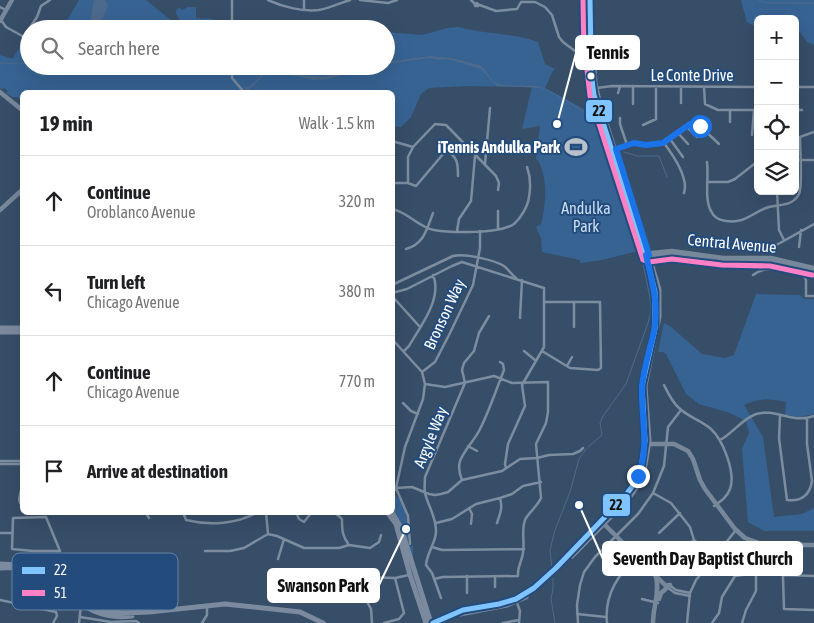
<!DOCTYPE html>
<html lang="en">
<head>
<meta charset="utf-8">
<style>
  :root { --surface:#fff; --page:#f2f2f2; --text:#202124; --muted:#757577; --line:#e0e0e0 }
  body { margin:0; font-family:"Asap Condensed",sans-serif; background:var(--page); color:var(--text) }
  .controls { position:absolute; right:15px; top:15px; display:grid; overflow:hidden; border-radius:8px; box-shadow:0 5px 20px #0002 }
  .controls button { width:45px; height:45px; display:grid; place-items:center; padding:0; border:0; border-bottom:1px solid var(--line); background:var(--surface); color:var(--text); font:25px sans-serif }
  .stop { position:absolute; width:15px; height:15px; margin:-11px; border:4px solid #1a73e8; border-radius:50%; background:#fff }
  .stop.end { background:#1a73e8; border-color:#fff; box-shadow:0 1px 5px #0008 }
  .list { margin:0; padding:0; list-style:none }
  h2 { display:flex; justify-content:space-between; align-items:center; height:65px; margin:0; padding:0 20px; font-size:21px }
  h2 small { font-size:16px; font-weight:400; color:var(--muted) }
  .list li { display:grid; grid-template-columns:32px 1fr auto; gap:15px; align-items:center; box-sizing:border-box; height:90px; padding:0 20px; border-top:1px solid var(--line) }
  .list b { display:block; font-size:19px; white-space:nowrap }
  .list p { margin:0; font-size:16px; white-space:nowrap; color:var(--muted) }
  .list em { font-size:16px; font-style:normal; color:var(--muted) }
  .icon { flex:none; width:28px; height:28px; fill:none; stroke:currentColor; stroke-width:2; stroke-linecap:round; stroke-linejoin:round }
  .map { position:relative; flex:none; width:814px; height:623px; overflow:hidden }
  .search { position:absolute; background:var(--surface); box-shadow:0 5px 20px #0002; left:20px; top:20px; width:375px; height:55px; display:flex; align-items:center; gap:12px; box-sizing:border-box; padding:0 18px; border-radius:28px; color:var(--muted); font-size:19px }
  .panel { position:absolute; background:var(--surface); box-shadow:0 5px 20px #0002; left:20px; top:90px; width:375px; height:425px; border-radius:8px }
  .map>svg:first-child { display:block }
  .green { fill:#376393 }
  .water { fill:#4d6a8c }
  .lines { fill:none; stroke-linecap:round; stroke-linejoin:round }
  .stream { stroke:#4d6a8c; stroke-width:1 }
  .street { stroke:#7c8d9f; stroke-width:2.5 }
  .secondary { stroke:#78889b; stroke-width:4.5 }
  .primary { stroke:#7b8a9e; stroke-width:5 }
  .bus-1-casing { stroke:#234c7d; stroke-width:9 }
  .bus-2-casing { stroke:#234c7d; stroke-width:9 }
  .bus-1 { stroke:#80c4ff; stroke-width:5 }
  .bus-2 { stroke:#ff80c5; stroke-width:5 }
  .route { stroke:#1a73e8; stroke-width:6 }
  .bus-dot { fill:#fff; stroke:#234c7d; stroke-width:2 }
  .labels { text-anchor:middle; stroke-width:4; stroke-linejoin:round; paint-order:stroke }
  .street-label { font-size:16px; fill:#fff; stroke:#234c7d }
  .poi-label { font-size:16px; font-weight:bold; fill:#fff; stroke:#234c7d; text-anchor:end }
  .park-label { font-size:16px; fill:#cadef4; stroke:#234c7d }
  .key { fill:#234c7d; stroke:#6582a4; stroke-width:1 }
  .key-label { font-size:14px; fill:#fff }
  .leader { fill:none; stroke:#fff; stroke-width:2 }
  .callout-dot { fill:#fff; stroke:#234c7d; stroke-width:2 }
  .callout { fill:#fff; stroke:#fff; stroke-width:2 }
  .callout-label { font-size:18px; text-anchor:middle; font-weight:bold; fill:#111 }
  .line-badge { stroke:#234c7d; stroke-width:2 }
  .pale-badge-label { font-size:14px; text-anchor:middle; font-weight:bold; fill:#111 }
</style>
</head>
<body>
<div class="map">
<svg width="814" height="623" viewBox="0 0 814 623">
  <rect width="100%" height="100%" fill="#374e69"/>
  <!-- green -->
  <path class="green" d="M79,0H146L172,21H180L176,13L177,9L180,8L182,10L188,7H196V18L212,19L230,24V29H62Z
    M741,0H814V45L807,42L797,28H795V19H758V28L747,22Z
    M458,27C485,34 512,33 538,42L545,64L555,69C550,74 549,81 545,88L587,111V94H589L590,110L621,187L639,248L638,251L602,260L580,263V260L542,252L541,238L536,227L541,224L542,221C546,199 548,181 538,160L536,159L540,126L522,129L532,87L466,86L429,88L421,94L411,117L401,127L393,126L392,92H22V102L18,97H12L6,93L8,91L4,88L2,89L0,88V55L13,59C16,52 20,44 29,44V66H386V32L422,35L447,28Z
    M756,294L800,295L804,299H814V414L799,417L785,415L786,402C768,399 761,397 744,405L763,437L774,517L802,514L814,508V531H764L748,522L742,449L749,433L746,421L730,413L699,404L686,394L666,354L663,352H658L664,323L671,327L702,354L725,358L734,355Z
    M395,495C407,502 409,532 408,546H413V563L404,531L393,507L392,497Z"/>
  <!-- water -->
  <path class="water" d="M94,0H105L108,5C105,13 103,24 94,28L92,27L90,23Z
    M431,56L451,58L479,65C487,69 489,79 496,83C503,87 529,85 538,86L542,88L497,86L481,69L448,59L439,60L429,58L386,64V62Z
    M361,66H373L328,79L313,80L297,76L269,73C260,76 254,87 246,92L244,88L250,86L265,72L322,77L337,74Z"/>
  <g class="lines">
    <!-- stream -->
    <path class="stream" d="M758,0L767,3H814
      M0,63L29,64
      M540,87C554,93 585,109 593,122C598,132 600,143 606,151
      M624,152L637,156H659L667,177
      M588,447L602,435L600,423L603,416L626,384L648,323L651,311L650,298L643,263
      M552,568L550,550L555,530L570,492L579,459L586,449
      M553,578V589L551,599L555,623
      M75,623L76,622"/>
    <!-- street -->
    <path class="street" d="M268,0C283,7 303,12 319,10C330,8 340,3 350,0
      M360,0L388,3L397,0
      M471,0L475,4
      M477,3L478,6H475V4Z
      M477,4L496,11L517,9L521,2H535L545,7L552,15L559,37L563,42L579,54L591,55
      M0,7L6,10
      M304,9V0
      M1,20L6,27L24,37L29,30
      M29,29L37,17L41,6L50,0
      M232,29V0
      M232,66V78L244,92
      M681,87V103
      M704,87L705,104L718,110H758
      M795,87H814
      M597,88L612,86L758,87
      M618,93L620,86
      M633,104V86
      M795,110H802
      M620,118V124L627,145
      M730,122V110
      M643,125L656,119V87
      M686,126L697,137
      M678,133L688,144
      M752,135L754,110
      M670,139L683,157
      M392,141L413,147L435,124L446,125L496,176L499,183L498,190
      M664,143C673,155 689,178 684,193
      M616,149C630,139 646,148 662,144C673,141 681,128 691,124L701,127L719,144
      M616,149L626,146
      M800,160H813
      M707,162C709,177 704,199 711,211C714,218 719,220 726,221C746,224 752,212 769,207C780,204 792,207 799,194C803,186 800,149 800,137L814,132
      M485,164L490,108
      M709,182H728L735,179L758,161
      M392,183H408V157L413,147
      M408,183L416,186L444,153L447,151C458,157 458,165 458,176
      M777,191L779,230L784,240
      M392,209C408,212 418,227 434,230C451,233 499,234 514,224C521,218 528,206 529,197C531,186 531,178 527,167
      M498,211V229
      M457,231L459,219L471,201L475,156
      M799,247L801,230
      M406,249C424,244 427,229 433,213
      M763,250L771,248L814,224
      M753,275C768,263 787,271 804,276L806,280V296H814
      M392,285L453,256C465,253 494,260 504,266C508,269 511,274 516,278
      M392,293L407,289L452,266L462,262L544,288V347L522,385L525,406L508,444L505,464L506,468
      M392,296L420,327
      M520,318L522,280
      M574,327V302
      M392,339L422,372L425,384L423,399L405,447L396,488L408,516L410,544
      M404,351L409,346C420,327 443,298 433,275
      M524,351L535,360
      M542,351L570,368L598,370L601,368L600,302H545
      M567,366L572,357
      M422,372L435,362L450,333L473,285L480,248V231
      M425,384L445,387L494,376L512,383L548,382V412L546,423L536,444L541,498C537,507 528,513 525,520C521,531 525,542 523,553C522,561 517,567 518,576L443,577L434,579
      M664,385C668,393 672,402 679,408C688,417 701,420 711,429C723,440 736,473 730,489C727,497 721,501 714,506
      M403,403L411,411L418,414
      M780,416L779,438L787,500C801,502 810,495 812,481L807,444V418
      M720,440C733,433 742,419 756,414C775,408 791,424 814,416
      M468,446L477,451
      M0,461H22
      M0,464H22
      M462,480C459,473 458,468 460,461C465,449 473,442 479,431C489,412 496,390 504,370L503,364L500,362
      M22,486L19,499L20,503L22,504
      M392,493L396,488L412,487L429,494L435,495L441,494L448,492L462,480L502,471L520,459L537,458L549,455L573,454L580,451L583,448
      M653,493L671,503L690,527L694,540L714,558
      M469,508L472,514L471,524
      M145,512L149,518
      M183,512L186,520C210,526 237,524 258,512
      M266,512L268,534
      M296,512L299,519L304,522L312,512
      M334,512L342,519C342,530 342,536 349,545
      M46,517L60,551H33L12,549L13,518Z
      M436,523L452,519L476,504L500,498L512,494L523,486L541,482
      M497,523C500,514 503,508 500,498
      M0,533H12
      M659,533L680,513
      M782,546L784,609L814,610
      M432,547L442,550L524,549
      M205,551H230L244,548L268,534L277,536L304,548H339L349,545L370,548L379,542L381,535
      M677,552L694,540
      M278,559L284,539
      M43,566H82L84,581L81,599
      M784,575L814,576
      M467,576V593
      M668,584L676,590L690,593
      M495,587V576
      M667,587L675,593L690,596
      M441,598L432,573L426,565C427,552 436,543 436,531C436,516 428,506 425,493C424,488 425,482 425,477L465,383L462,370L464,363L474,351L479,333L489,316
      M642,599L658,603
      M0,600L56,612L57,616L53,623
      M516,600L520,611L519,623
      M13,603L16,583
      M40,609L42,595
      M577,614L606,617
      M80,617L111,622L136,621L139,623
      M79,623L81,605
      M202,623L207,615V607
      M372,623L371,609L362,593L364,577L395,578L409,575
      M384,623L399,619L404,613L395,578
      M503,623L519,620
      M578,623L577,605L580,585L584,572L595,557L638,514L653,493L664,466L668,427L681,410
      M607,623C604,594 619,573 639,555
      M687,623L690,593L696,580L736,530
      M712,623L719,613L722,597L735,576L756,573
      M742,623L746,610L756,591V573L761,544"/>
    <!-- secondary -->
    <path class="secondary" d="M0,21L12,0
      M0,92L22,110
      M0,210L22,190
      M648,255L680,256L716,262H770L814,272
      M649,255L652,253L672,251L723,258H771L814,268
      M647,444H674L688,451L693,459L700,480L705,489L735,529L745,538L764,545H814
      M602,522L666,586
      M659,599L661,593L670,585
      M653,623C653,607 660,592 656,577"/>
    <!-- primary -->
    <path class="primary" d="M0,328H22
      M0,332H22
      M387,512L396,524L410,575L426,623
      M392,512L401,528L431,623
      M572,556L628,499L639,484L644,471L649,441L645,386L659,317V290L656,279L599,101L595,83L593,58L591,55
      M0,564L22,565L36,569L89,605L106,611L122,613L149,612L225,604L300,612L323,623
      M0,568C8,568 16,567 23,569C33,571 40,576 48,581C76,600 95,621 132,616
      M456,613L460,614L507,605L526,597
      M433,623L463,610L499,604L516,599L534,588L556,568L626,495L636,481L641,469L645,441L642,386L655,329L656,307L655,292L646,255L594,95L589,58L591,55L590,0"/>
    <defs>
      <path id="bus-1" d="M433,623L463,610L499,604L516,599L534,588L556,568L626,495L636,481L641,469L645,441L642,386L655,329V292L646,255L594,95L589,58L591,55L590,0"/>
      <path id="bus-2" d="M583,0L584,56L586,61L590,96L643,260L649,262L672,259L722,265L770,266L812,275"/>
    </defs>
    <!-- bus-1 casing -->
    <use href="#bus-1" class="bus-1-casing"/>
    <!-- bus-2 casing -->
    <use href="#bus-2" class="bus-2-casing"/>
    <!-- bus-1 -->
    <use href="#bus-1" class="bus-1"/>
    <!-- bus-2 -->
    <use href="#bus-2" class="bus-2"/>
  </g>
  <g class="lines">
    <!-- route -->
    <path class="route" d="M638,476C650,447 641,418 642,388C643,369 650,350 654,331C659,304 652,281 646,255H649L616,149L634,143L646,145L663,143L690,124L700,126"/>
  </g>
  <!-- icons -->
  <defs>
    <symbol id="stadium-bare" viewBox="-9 -9 18 18"><path d="M0-5a6.5 5 0 1 0 0 10a6.5 5 0 1 0 0-10ZM-3.5-1.8h7v3.6h-7Z" fill="#b9c1ca" stroke="#234c7d" stroke-width="2.5" paint-order="stroke"/></symbol>
  </defs>
  <g fill-rule="evenodd">
    <use href="#stadium-bare" x="560" y="131" width="32" height="32"/>
  </g>
  <!-- markers -->
  <circle class="bus-dot" cx="591" cy="76" r="4.5"/>
  <g class="labels">
    <!-- street labels -->
    <g class="street-label">
      <text x="692" y="81">Le Conte Drive</text>
      <text transform="translate(732 243) rotate(5)" y="6">Central Avenue</text>
      <text transform="translate(444 314) rotate(-65)" y="6">Bronson Way</text>
      <text transform="translate(430 437) rotate(-68)" y="6">Argyle Way</text>
    </g>
    <!-- poi labels -->
    <g class="poi-label">
      <text x="560" y="153">iTennis Andulka Park</text>
    </g>
    <!-- park labels -->
    <g class="park-label">
      <text x="586" y="214">Andulka<tspan x="586" dy="18">Park</tspan></text>
    </g>
  </g>
  <!-- legend -->
  <rect x="12" y="553" width="166" height="57" rx="8" class="key"/>
  <rect x="22" y="567" width="23" height="7" fill="#80c4ff"/>
  <rect x="22" y="590" width="23" height="6" fill="#ff80c5"/>
  <g class="key-label">
    <text x="54" y="575">22</text>
    <text x="54" y="598">51</text>
  </g>
  <!-- callouts -->
  <path class="leader" d="M557 124L576 53M579 505L603 559M406 529L379 585"/>
  <g class="callout-dot">
    <circle cx="557" cy="124" r="5"/>
    <circle cx="579" cy="505" r="5"/>
    <circle cx="406" cy="529" r="5"/>
  </g>
  <g class="callout">
    <rect x="576" y="36" width="63" height="33" rx="5"/>
    <rect x="603" y="542" width="199" height="33" rx="5"/>
    <rect x="268" y="569" width="111" height="33" rx="5"/>
  </g>
  <g class="callout-label">
    <text x="608" y="59">Tennis</text>
    <text x="703" y="565">Seventh Day Baptist Church</text>
    <text x="323" y="592">Swanson Park</text>
  </g>
  <g class="line-badge">
    <rect x="585" y="99" width="28" height="24" rx="5" fill="#80c4ff"/>
    <rect x="602" y="493" width="29" height="24" rx="5" fill="#80c4ff"/>
  </g>
  <g class="pale-badge-label">
    <text x="599" y="116">22</text>
    <text x="616" y="510">22</text>
  </g>
</svg>
<div class="controls">
<button>+</button>
<button>−</button>
<button><svg class="icon" aria-label="locate" viewBox="0 0 24 24"><circle cx="12" cy="12" r="6"/><path d="M12 2v4M12 18v4M2 12h4M18 12h4"/></svg></button>
<button><svg class="icon" aria-label="layers" viewBox="0 0 24 24"><path d="M12 4l9 5-9 5-9-5zM3 14l9 5 9-5"/></svg></button>
</div>
<div class="stop" style="left:700px;top:126px"></div>
<div class="stop end" style="left:638px;top:476px"></div>
<div class="search"><svg class="icon" aria-label="search" viewBox="0 0 24 24"><circle cx="10" cy="10" r="6"/><path d="M15 15l6 6"/></svg>Search here</div>
<section class="panel">
<h2>19 min<small>Walk · 1.5 km</small></h2>
<ul class="list">
<li><svg class="icon" aria-label="ahead" viewBox="0 0 24 24"><path d="M12 20V5M6 11l6-6 6 6"/></svg><div><b>Continue</b><p>Oroblanco Avenue</p></div><em>320 m</em></li>
<li><svg class="icon" aria-label="left" viewBox="0 0 24 24"><path d="M17 20v-9H6M10 6l-5 5 5 5"/></svg><div><b>Turn left</b><p>Chicago Avenue</p></div><em>380 m</em></li>
<li><svg class="icon" aria-label="ahead" viewBox="0 0 24 24"><path d="M12 20V5M6 11l6-6 6 6"/></svg><div><b>Continue</b><p>Chicago Avenue</p></div><em>770 m</em></li>
<li><svg class="icon" aria-label="arrive" viewBox="0 0 24 24"><path d="M6 21V4h12l-3 4 3 4H6"/></svg><div><b>Arrive at destination</b></div></li>
</ul>
</section>
</div>
</body>
</html>
